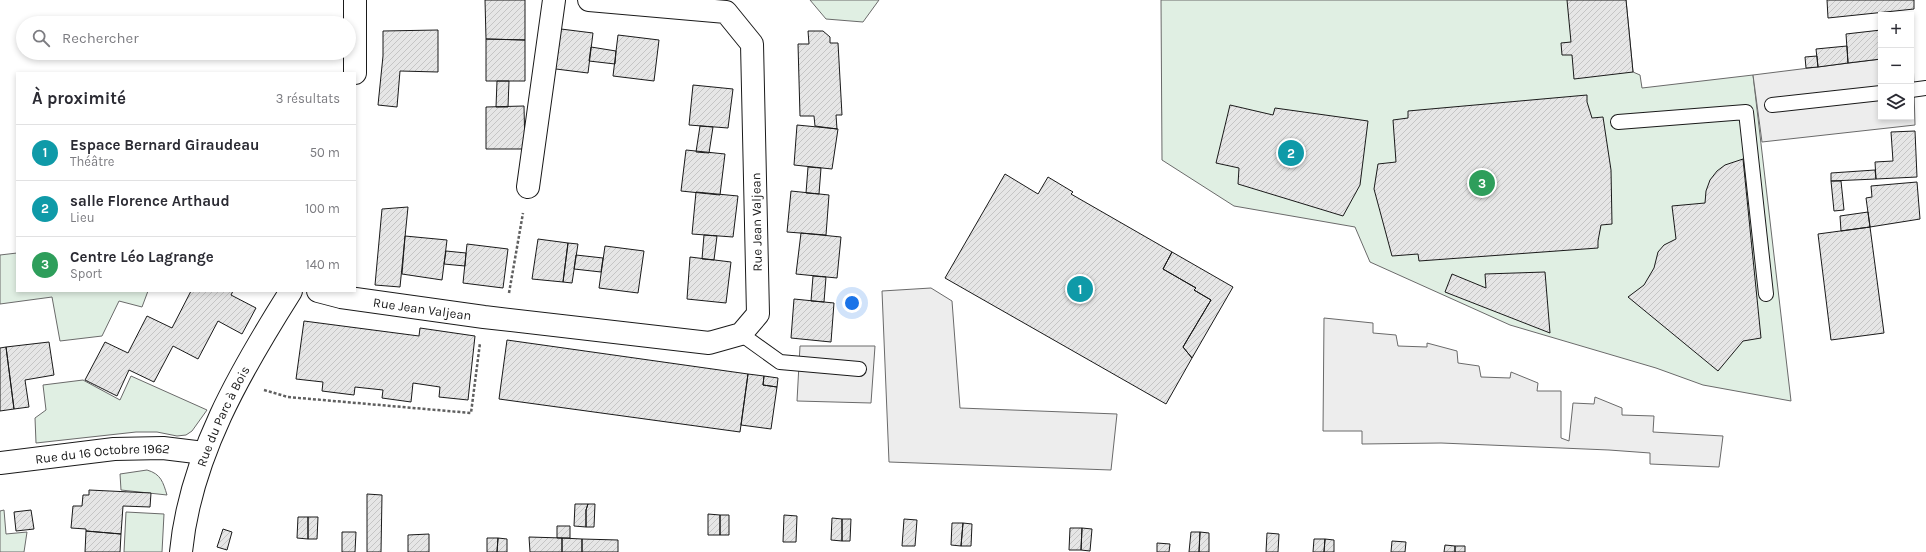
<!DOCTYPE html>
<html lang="fr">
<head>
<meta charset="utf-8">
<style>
  :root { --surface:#fff; --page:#f7f7f7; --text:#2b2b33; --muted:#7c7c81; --line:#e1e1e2; --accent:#7c3aed }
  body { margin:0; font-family:Karla,sans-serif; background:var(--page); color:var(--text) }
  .controls { position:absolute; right:12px; top:12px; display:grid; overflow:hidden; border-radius:0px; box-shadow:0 2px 6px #0003 }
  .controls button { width:36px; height:36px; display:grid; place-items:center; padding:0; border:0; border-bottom:1px solid var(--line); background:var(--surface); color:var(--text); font:20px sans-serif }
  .you { position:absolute; left:852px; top:303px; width:14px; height:14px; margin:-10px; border:3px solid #fff; border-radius:50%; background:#1a73e8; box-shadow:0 0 0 6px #1a73e833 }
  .badge { display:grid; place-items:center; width:26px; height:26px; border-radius:50%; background:var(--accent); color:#fff; font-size:13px; font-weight:700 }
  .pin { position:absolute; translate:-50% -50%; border:2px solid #fff; box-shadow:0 1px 4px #0006 }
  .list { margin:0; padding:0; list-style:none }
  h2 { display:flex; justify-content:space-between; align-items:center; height:52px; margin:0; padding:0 16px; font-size:17px }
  h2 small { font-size:13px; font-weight:400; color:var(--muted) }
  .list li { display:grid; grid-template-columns:26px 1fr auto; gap:12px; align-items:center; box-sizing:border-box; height:56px; padding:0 16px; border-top:1px solid var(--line) }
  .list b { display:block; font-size:15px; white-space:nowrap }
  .list p { margin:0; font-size:13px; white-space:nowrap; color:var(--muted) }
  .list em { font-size:13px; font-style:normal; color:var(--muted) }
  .icon { flex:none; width:22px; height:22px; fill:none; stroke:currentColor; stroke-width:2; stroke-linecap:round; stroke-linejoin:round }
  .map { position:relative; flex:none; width:1926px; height:552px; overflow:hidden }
  .search { position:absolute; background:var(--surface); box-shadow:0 2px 6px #0003; left:16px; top:16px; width:340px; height:44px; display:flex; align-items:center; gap:10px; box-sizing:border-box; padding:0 14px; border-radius:22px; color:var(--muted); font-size:15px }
  .panel { position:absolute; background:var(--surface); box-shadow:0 2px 6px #0003; left:16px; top:72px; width:340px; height:220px; border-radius:0px }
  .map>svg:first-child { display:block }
  .grass { fill:#e0efe3; stroke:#6a6a6a }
  .parking { fill:#ededed; stroke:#6a6a6a }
  .building { fill:url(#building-hatch); stroke:#1a1a1a }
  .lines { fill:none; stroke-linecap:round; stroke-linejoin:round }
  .lane-casing { stroke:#1a1a1a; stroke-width:16 }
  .street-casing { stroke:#1a1a1a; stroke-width:24 }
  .path { stroke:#5f5f5f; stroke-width:2.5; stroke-dasharray:3 2; stroke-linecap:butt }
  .lane { stroke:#fff; stroke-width:14 }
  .street { stroke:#fff; stroke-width:22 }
  .labels { text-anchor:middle; stroke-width:3; stroke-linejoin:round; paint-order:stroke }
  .street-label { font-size:13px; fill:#1a1a1a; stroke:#fff }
</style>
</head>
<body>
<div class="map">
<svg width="1926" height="552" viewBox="0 0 1926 552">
  <defs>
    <pattern id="building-hatch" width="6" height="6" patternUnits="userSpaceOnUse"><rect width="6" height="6" fill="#e6e6e6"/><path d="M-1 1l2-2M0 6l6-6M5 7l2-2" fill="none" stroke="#c5c5c5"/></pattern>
  </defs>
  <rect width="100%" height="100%" fill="#fff"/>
  <!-- grass -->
  <path class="grass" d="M810,0H879L863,22L826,19Z
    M1161,0H1626L1633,72L1640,75L1642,88L1753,75L1791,401L1703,385L1656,368L1510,325L1370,262L1355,227L1234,206L1162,160Z
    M17,253V291H148L142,307L119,301L102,336L60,341L52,297L0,304V255Z
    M131,376L207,410L192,431L186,435L177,436L157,432H136L36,443L35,418L46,410L43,385L83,380L120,400Z
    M147,470C161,474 163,482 167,495L121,490L120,474Z
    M4,510L6,534L27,532L24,552H0V511Z
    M126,512L164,514L162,552H124Z"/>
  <!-- parking -->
  <path class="parking" d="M1911,55H1913L1915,125L1762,142L1753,75L1881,59V117H1911Z
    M931,288L952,301L960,408L1117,414L1111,470L889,462L882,291Z
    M1324,318L1373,323V333L1396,335L1398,346L1427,347V343L1457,351L1458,363L1479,366L1481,377L1510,378L1511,372L1538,383L1537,391H1561V438L1569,441L1573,403L1594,404L1595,397L1622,408V415L1654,416L1653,432L1723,436L1719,467L1650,464V453L1609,450L1441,443L1362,444V431H1323Z
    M800,346H875L871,403L797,401Z"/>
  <!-- building -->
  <path class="building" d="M485,0H525V40L486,39Z
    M1567,0H1626L1633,72L1574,79L1572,55H1562L1561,43L1571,42Z
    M1827,0H1914V9L1828,18Z
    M226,17V23H214V18Z
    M1911,27H1913V55H1911Z
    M553,28L593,33L588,73L548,68Z
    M438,30V72L400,71L397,107L378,105L383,56V31Z
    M1881,30V59L1848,63L1846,34Z
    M808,31H823L830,37V43H838L842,115H836L837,129L815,126L814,116H800L798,44H809Z
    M618,35L659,40L654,81L613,76Z
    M486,39L525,40V81H486Z
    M1847,46L1848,63L1818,67L1816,49Z
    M591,47L616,51L615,64L589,61Z
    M1817,56L1818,67L1806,68L1805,57Z
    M497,81H509L508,107H496Z
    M693,85L733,89L728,128L689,125Z
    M1587,95V102L1592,118L1603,117L1611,170L1612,224L1601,225L1598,241V248L1419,261L1418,254L1392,256L1374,189L1378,164L1396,162L1393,120L1408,118V111Z
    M1230,105L1273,115L1275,108L1368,121L1360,185L1343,216L1238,184L1239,168L1216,163Z
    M524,106L525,149H486V107Z
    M797,125L838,129L832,169L794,165Z
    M700,126L713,127L709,153L696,152Z
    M1915,131L1917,177L1876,179L1875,162L1893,161L1891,132Z
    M686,150L725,154L720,195L681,191Z
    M1743,159L1761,338L1743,341L1718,371L1628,297L1644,285L1654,268L1658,252L1664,245L1676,239L1672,206L1705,203L1706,191L1710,180L1717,171L1725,165Z
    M808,167L821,168L819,194L806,193Z
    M1875,170L1876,179L1831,181V173Z
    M1005,174L1038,194L1048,177L1073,192L1071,194L1172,252L1163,269L1196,288L1194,290L1211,300L1183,347L1192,358L1166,404L945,278Z
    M1831,181H1841L1844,210L1834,211Z
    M1917,182L1920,219L1870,227L1866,198L1872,197L1871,186Z
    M791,191L829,195L826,235L787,232Z
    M696,192L738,196L733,237L692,234Z
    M408,207L400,287L375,285L382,209Z
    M1868,212L1870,227L1841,231L1840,216Z
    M1870,227L1884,333L1831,340L1818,234Z
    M801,233L841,237L837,278L796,274Z
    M704,235L717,236L714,260L702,259Z
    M405,236L447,240L442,280L402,274Z
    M538,239L568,243L563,282L532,279Z
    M568,243L578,244L572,283L563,282Z
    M467,244L508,249L503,288L463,283Z
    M605,246L644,251L638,293L599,288Z
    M446,251L466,253L465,266L444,264Z
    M1172,252L1233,287L1192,358L1183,347L1211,300L1194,290L1196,288L1163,269Z
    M576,255L603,258L601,272L574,269Z
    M690,257L731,262L726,303L687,299Z
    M1545,272L1550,333L1445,292L1452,274L1486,288L1485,274Z
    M813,276L826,277L824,302L811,301Z
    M191,291H233L231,295L256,308L242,334L218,321L198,359L173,346L154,382L129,370L117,396L85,380L105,342L128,353L147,316L172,328Z
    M794,299L834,303L831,342L791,338Z
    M304,321L419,336L420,328L475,336L468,400L439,397L440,387L413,383L411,402L382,398L383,390L355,387L354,395L322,391L323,382L296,379Z
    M507,340L748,374L740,432L499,399Z
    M49,342L54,375L25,380L29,407L14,409L6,347Z
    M6,347L14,409L0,411V348Z
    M748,374L764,376L763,385L777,387L771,429L741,425Z
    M764,376L778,378L777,387L763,385Z
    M89,490L151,493L150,507L123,506L121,534L86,531V529L71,528L73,506H82L83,495H89Z
    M367,494L382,495L381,552H367Z
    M575,504H588L586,510V527L574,526Z
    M588,504H595L594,527H586V510Z
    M31,510L34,529L16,531L14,512Z
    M708,514L720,515V535H708Z
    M720,515H729V535H720Z
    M784,515L797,516L796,542H783Z
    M298,517H308V539L297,538Z
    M308,517H318L317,539H308Z
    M832,518L842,519V541L831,540Z
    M842,519H851L850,541H842Z
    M904,519L917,520L915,546H902Z
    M952,523H963L961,546L951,545Z
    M963,523L972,524L971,546H961Z
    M557,526H570V538H557Z
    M1070,528H1082L1081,550H1069Z
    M1082,528L1092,529L1090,551L1081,550Z
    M223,529L232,532L227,550L217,547Z
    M86,531L121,534L120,552H85Z
    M342,532H356L355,552H342Z
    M1191,532H1200L1199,552H1189Z
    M1200,532L1209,533V552H1199Z
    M1267,533L1279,534L1278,552H1266Z
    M429,534V552H408V535Z
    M529,537L562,538V552H530Z
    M487,538H498L497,552H487Z
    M498,538L507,539V552H497Z
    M562,538L582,539V552H562Z
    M582,539L618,540V552H582Z
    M1314,539H1325L1324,552H1313Z
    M1325,539L1334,540V552H1324Z
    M1392,541L1406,542L1405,552H1391Z
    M1157,543L1170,544L1169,552H1157Z
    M1445,545L1455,546V552H1444Z
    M1455,546H1465V552H1455Z"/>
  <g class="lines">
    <defs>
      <path id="lane" d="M1911,90L1926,88
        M1772,105L1881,93
        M1618,122L1746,112L1766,294
        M741,334L780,362L859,369"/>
      <g id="street">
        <path d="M355,0V73"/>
        <path d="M528,187L554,0"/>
        <path id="s1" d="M318,291L341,297L484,317L709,343L741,334L758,314L752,44L726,12L589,0"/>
        <path id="s2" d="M0,463L114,449L163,448L204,453"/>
        <path id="s3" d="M181,552C190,457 241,370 291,291"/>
      </g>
    </defs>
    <!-- lane casing -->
    <use href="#lane" class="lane-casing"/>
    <!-- street casing -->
    <use href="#street" class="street-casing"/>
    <!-- path -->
    <path class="path" d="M509,293L523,213
      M264,390L288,397L471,413L480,343"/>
    <!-- lane -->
    <use href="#lane" class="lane"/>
    <!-- street -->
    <use href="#street" class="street"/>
  </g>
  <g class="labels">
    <!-- street labels -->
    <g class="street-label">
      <text transform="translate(756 222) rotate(-91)" y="5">Rue Jean Valjean</text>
      <text dy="5" stroke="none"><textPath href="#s1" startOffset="106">Rue Jean Valjean</textPath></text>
      <text dy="5" stroke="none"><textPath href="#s3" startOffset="143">Rue du Parc à Bois</textPath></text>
      <text dy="5" stroke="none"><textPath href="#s2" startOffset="103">Rue du 16 Octobre 1962</textPath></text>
    </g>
  </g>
</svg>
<div class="controls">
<button>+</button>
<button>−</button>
<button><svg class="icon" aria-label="layers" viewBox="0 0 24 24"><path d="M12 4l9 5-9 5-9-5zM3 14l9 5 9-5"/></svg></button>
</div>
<div class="you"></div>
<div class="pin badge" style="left:1080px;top:289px;background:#0f9aa8">1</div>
<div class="pin badge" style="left:1291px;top:153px;background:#0f9aa8">2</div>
<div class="pin badge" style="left:1482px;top:183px;background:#2e9e5b">3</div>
<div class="search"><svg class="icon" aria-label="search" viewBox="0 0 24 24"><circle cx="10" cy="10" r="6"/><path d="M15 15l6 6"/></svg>Rechercher</div>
<section class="panel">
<h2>À proximité<small>3 résultats</small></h2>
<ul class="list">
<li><span class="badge" style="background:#0f9aa8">1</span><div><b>Espace Bernard Giraudeau</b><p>Théâtre</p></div><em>50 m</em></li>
<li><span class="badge" style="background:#0f9aa8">2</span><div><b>salle Florence Arthaud</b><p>Lieu</p></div><em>100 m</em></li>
<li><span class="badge" style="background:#2e9e5b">3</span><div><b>Centre Léo Lagrange</b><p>Sport</p></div><em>140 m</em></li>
</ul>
</section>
</div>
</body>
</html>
